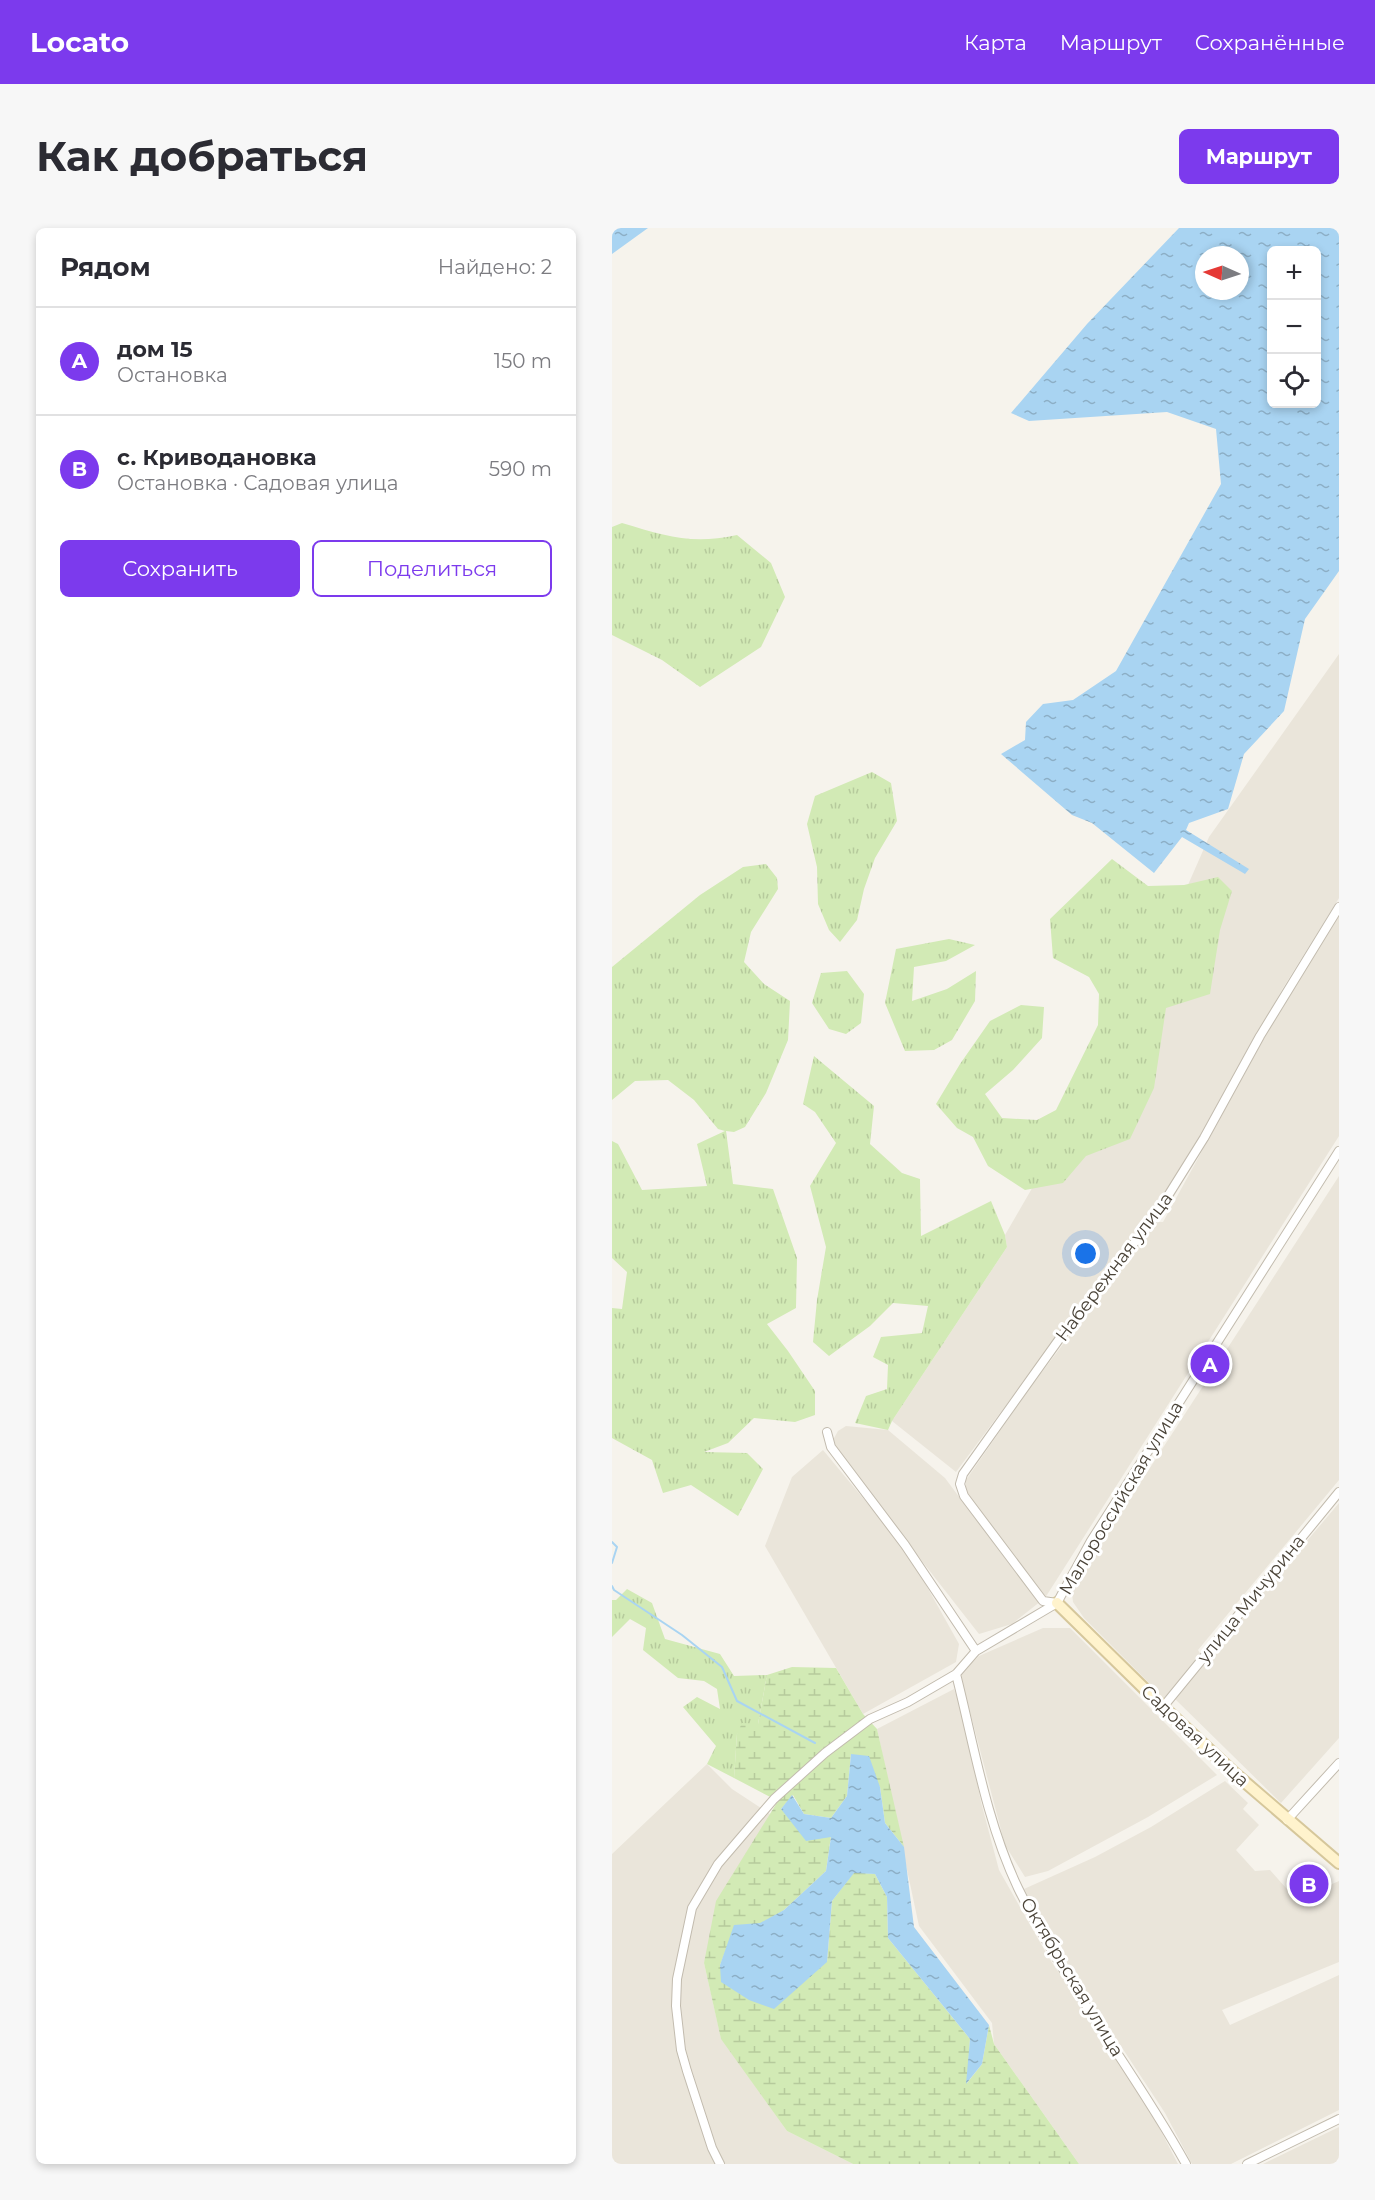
<!DOCTYPE html>
<html lang="ru">
<head>
<meta charset="utf-8">
<style>
  :root { --surface:#fff; --page:#f7f7f7; --text:#2b2b33; --muted:#7c7c81; --line:#e1e1e2; --accent:#7c3aed }
  body { margin:0; font-family:Montserrat,sans-serif; background:var(--page); color:var(--text) }
  .controls { position:absolute; right:18px; top:18px; display:grid; overflow:hidden; border-radius:9px; box-shadow:0 3px 9px #0003 }
  .controls button { width:54px; height:54px; display:grid; place-items:center; padding:0; border:0; border-bottom:2px solid var(--line); background:var(--surface); color:var(--text); font:30px sans-serif }
  .compass { position:absolute; left:583px; top:18px; width:54px; height:54px; border-radius:50%; background:var(--surface); box-shadow:0 3px 9px #0003; rotate:273deg }
  .you { position:absolute; left:474px; top:1026px; width:21px; height:21px; margin:-15px; border:4px solid #fff; border-radius:50%; background:#1a73e8; box-shadow:0 0 0 9px #1a73e833 }
  .badge { display:grid; place-items:center; width:39px; height:39px; border-radius:50%; background:var(--accent); color:#fff; font-size:20px; font-weight:700 }
  .pin { position:absolute; translate:-50% -50%; border:3px solid #fff; box-shadow:0 2px 6px #0006 }
  .list { margin:0; padding:0; list-style:none }
  h2 { display:flex; justify-content:space-between; align-items:center; height:78px; margin:0; padding:0 24px; font-size:26px }
  h2 small { font-size:20px; font-weight:400; color:var(--muted) }
  .list li { display:grid; grid-template-columns:39px 1fr auto; gap:18px; align-items:center; box-sizing:border-box; height:108px; padding:0 24px; border-top:2px solid var(--line) }
  .list b { display:block; font-size:22px; white-space:nowrap }
  .list p { margin:0; font-size:20px; white-space:nowrap; color:var(--muted) }
  .list em { font-size:20px; font-style:normal; color:var(--muted) }
  .actions { display:flex; gap:12px; padding:18px 24px }
  .actions a { flex:1; padding:14px 0; border:2px solid var(--accent); border-radius:9px; text-align:center; font-size:21px; color:var(--accent) }
  .actions .main { background:var(--accent); color:#fff }
  .icon { flex:none; width:33px; height:33px; fill:none; stroke:currentColor; stroke-width:2; stroke-linecap:round; stroke-linejoin:round }
  .map { position:relative; flex:none; width:727px; height:1936px; overflow:hidden; border-radius:9px }
  header { display:flex; align-items:center; gap:36px; box-sizing:border-box; height:84px; padding:0 30px; background:var(--accent); color:#fff }
  header strong { font-size:28px }
  nav { display:flex; gap:33px; margin-inline-start:auto; font-size:21px }
  .intro { display:flex; align-items:center; justify-content:space-between; box-sizing:border-box; height:144px; padding:0 36px }
  h1 { margin:0; font-size:42px }
  .button { padding:15px 27px; border-radius:9px; background:var(--accent); color:#fff; font-size:21px; font-weight:700 }
  main { display:flex; gap:36px; padding:0 36px }
  aside { flex:1; background:var(--surface); border-radius:9px; box-shadow:0 3px 9px #0003 }
  .map>svg:first-child { display:block }
  .residential { fill:#eae5da }
  .grass { fill:url(#grass-tufts) }
  .wetland { fill:url(#wetland-marsh) }
  .water { fill:url(#water-ripples); fill-rule:evenodd }
  .lines { fill:none; stroke-linecap:round; stroke-linejoin:round }
  .stream { stroke:#a9d4f2; stroke-width:2 }
  .street-casing { stroke:#c2bbae; stroke-width:10 }
  .secondary-casing { stroke:#d6c79b; stroke-width:14 }
  .street { stroke:#fff; stroke-width:8 }
  .secondary { stroke:#fff3cd; stroke-width:10 }
  .labels { text-anchor:middle; stroke-width:6; stroke-linejoin:round; paint-order:stroke }
  .street-label { font-size:18px; fill:#4b4439; stroke:#fff }
</style>
</head>
<body>
<header>
<strong>Locato</strong>
<nav><a>Карта</a><a>Маршрут</a><a>Сохранённые</a></nav>
</header>
<div class="intro"><h1>Как добраться</h1><a class="button">Маршрут</a></div>
<main>
<aside>
<h2>Рядом<small>Найдено: 2</small></h2>
<ul class="list">
<li><span class="badge">A</span><div><b>дом 15</b><p>Остановка</p></div><em>150 m</em></li>
<li><span class="badge">B</span><div><b>с. Криводановка</b><p>Остановка · Садовая улица</p></div><em>590 m</em></li>
</ul>
<div class="actions"><a class="main">Сохранить</a><a>Поделиться</a></div>
</aside>
<div class="map">
<svg width="727" height="1936" viewBox="0 0 727 1936">
  <defs>
    <pattern id="grass-tufts" width="24" height="20" patternUnits="userSpaceOnUse" patternTransform="scale(1.5)"><rect width="24" height="20" fill="#d2eab5"/><path d="M3 7l-1-3M5 7V3M7 7l1-3M15 17l-1-3M17 17v-4M19 17l1-3" fill="none" stroke="#b6ca9c"/></pattern>
    <pattern id="wetland-marsh" width="20" height="14" patternUnits="userSpaceOnUse" patternTransform="scale(1.5)"><rect width="20" height="14" fill="#d2eab5"/><path d="M1 5h8M5 5V1M11 12h8M15 12V8" fill="none" stroke="#b6ca9c"/></pattern>
    <pattern id="water-ripples" width="26" height="14" patternUnits="userSpaceOnUse" patternTransform="scale(1.5)"><rect width="26" height="14" fill="#a9d4f2"/><path d="M2 4q2-2 4 0t4 0M15 11q2-2 4 0t4 0" fill="none" stroke="#8caec5"/></pattern>
  </defs>
  <rect width="100%" height="100%" fill="#f6f3ec"/>
  <!-- residential -->
  <path class="residential" d="M727,426V670L671,760L589,907L557,959L344,1244L280,1193L395,1019L393,1007L515,796L597,609Z
    M727,687V908L433,1370L354,1265V1252L417,1161L544,994H551L651,812Z
    M727,948V1252L586,1422L589,1427L552,1470L472,1390L461,1374L460,1365L466,1351Z
    M234,1198L276,1202L333,1250L401,1341L429,1373L400,1396L367,1406L223,1222L221,1212L226,1203Z
    M211,1222L295,1323L347,1416L344,1434L251,1486L153,1318L180,1249Z
    M727,1275V1510L669,1575L562,1470Z
    M431,1400H458L605,1547L536,1589L436,1643L413,1649L393,1617L348,1446L367,1428Z
    M342,1461L352,1488L369,1574L387,1642L437,1730L536,1878L566,1936H467L382,1816L380,1795L307,1698L265,1501Z
    M95,1536L120,1561L161,1588L92,1735L109,1810L175,1903L241,1936H0V1626Z
    M613,1553L636,1575L631,1581L647,1597L624,1622L643,1643L658,1642L682,1669L702,1656L706,1662L727,1653V1734L610,1782L618,1797L727,1747V1882L619,1936H580L553,1885L451,1730L412,1661L483,1629L539,1599Z
    M727,1899V1936H651Z"/>
  <!-- grass -->
  <path class="grass" d="M10,295C54,308 79,317 125,307L159,335L173,369L149,419L88,459L50,432L0,407V299Z
    M260,544L279,555L285,593L263,630L252,661L245,692L228,714L217,702L206,676L205,639L195,596L203,568Z
    M500,631L536,658L572,657L606,649L620,663L608,702L598,766L554,780L542,860L518,911L474,928L451,955L413,962L376,938L361,909L345,900L324,876L348,836L378,793L409,777L432,779L430,810L401,842L373,866L390,890L425,892L444,882L486,797L487,766L477,749L441,730L438,691Z
    M154,636L165,650L166,661L139,704L132,734L152,756L178,773L176,812L154,865L133,899L122,904L114,903L121,956L161,961L185,1030L184,1080L155,1096L176,1123L203,1163V1187L183,1194L142,1190L116,1215L92,1224L135,1225L151,1241L126,1288L79,1257L51,1265L40,1232L0,1210V1080L10,1081L15,1044L0,1030V913L6,916L30,962L95,958L85,916L113,903L106,901L82,872L56,852L23,853L0,872V739L88,667L131,639Z
    M337,711L363,717L334,733L302,739L300,773L335,761L364,743L363,773L340,812L322,822L293,823L273,775L284,721Z
    M235,743L252,766L249,795L234,806L217,801L200,775L209,745Z
    M202,828L262,878L258,916L290,945L308,951L309,1008L379,973L393,1007L395,1019L280,1193L276,1202L243,1195L254,1168L275,1161L276,1137L261,1129L269,1109L310,1105L316,1078L281,1075L258,1098L217,1128L201,1114L205,1072L214,1019L198,958L224,915L203,884L191,876Z
    M15,1361L40,1375L53,1411L108,1426L122,1448L155,1447L146,1496L125,1506L122,1550L95,1536L104,1518L71,1479L85,1469L108,1481L105,1461L92,1453L66,1450L31,1422L34,1400L18,1391L0,1409V1372H4Z"/>
  <!-- wetland -->
  <path class="wetland" d="M180,1439L224,1440L251,1486L265,1501L292,1619L273,1595L268,1559L239,1526L235,1568L219,1590L192,1586L181,1567L169,1581L219,1608L214,1643L172,1682L115,1719L108,1737L215,1734L220,1673L242,1644L263,1646L275,1669L276,1710L358,1811L355,1855L370,1836L377,1797L382,1816L467,1936H241L175,1903L109,1811L92,1735L104,1673L166,1573L122,1550L125,1506L130,1495L146,1496L155,1447Z"/>
  <!-- water -->
  <path class="water" d="M0,0H36L0,26Z
    M567,0H727V343L693,391L672,483L632,526L616,581L577,595L574,602L637,641L633,646L570,609L542,645L480,595L460,587L389,526L413,512L414,494L431,476L461,472L504,443L609,256L604,201L555,184L417,193L399,185L475,96ZM704,22V176H660V22ZM592,27H628V63H592Z
    M239,1526L257,1528L268,1559L273,1595L292,1619L302,1699L377,1797L370,1836L354,1856L358,1811L276,1710L275,1669L263,1646L242,1645L220,1673L215,1734L162,1781L137,1772L109,1754L108,1737L122,1697L148,1695L172,1682L214,1643L219,1609L194,1613L169,1581L180,1567L192,1586L219,1590L235,1568Z"/>
  <g class="lines">
    <!-- stream -->
    <path class="stream" d="M0,1314L5,1319L0,1335
      M0,1358L2,1362L70,1407L110,1439L125,1473L203,1515"/>
    <defs>
      <path id="street" d="M215,1204L219,1219L293,1317L364,1423
        M445,1375L431,1373L352,1268L348,1256L351,1246L448,1110L544,987L592,910L648,808L727,679
        M445,1375L479,1313L727,923
        M344,1446C362,1517 374,1593 406,1660C453,1757 522,1842 574,1936
        M551,1479L727,1264
        M675,1592L727,1535
        M108,1936L100,1920L75,1843L69,1822L64,1778L65,1751L80,1680L106,1636L142,1594L162,1571L213,1525L258,1491L296,1474L344,1446L364,1423L445,1375
        M635,1936L727,1891"/>
      <path id="secondary" d="M445,1375L551,1479L620,1543L727,1635"/>
    </defs>
    <!-- street casing -->
    <use href="#street" class="street-casing"/>
    <!-- secondary casing -->
    <use href="#secondary" class="secondary-casing"/>
    <!-- street -->
    <use href="#street" class="street"/>
    <!-- secondary -->
    <use href="#secondary" class="secondary"/>
  </g>
  <g class="labels">
    <!-- street labels -->
    <g class="street-label">
      <text transform="translate(502 1039) rotate(-53)" y="6">Набережная улица</text>
      <text transform="translate(509 1270) rotate(-59)" y="6">Малороссийская улица</text>
      <text transform="translate(639 1371) rotate(-51)" y="6">улица Мичурина</text>
      <text transform="translate(583 1508) rotate(43)" y="6">Садовая улица</text>
      <text transform="translate(460 1749) rotate(59)" y="6">Октябрьская улица</text>
    </g>
  </g>
</svg>
<div class="controls">
<button>+</button>
<button>−</button>
<button><svg class="icon" aria-label="locate" viewBox="0 0 24 24"><circle cx="12" cy="12" r="6"/><path d="M12 2v4M12 18v4M2 12h4M18 12h4"/></svg></button>
</div>
<svg class="compass" viewBox="-18 -18 36 36"><path d="M0-13l5 13h-10z" fill="#e53935"/><path d="M0 13l5-13h-10z" fill="#7c7c81"/></svg>
<div class="you"></div>
<div class="pin badge" style="left:598px;top:1136px">A</div>
<div class="pin badge" style="left:697px;top:1656px">B</div>
</div>
</main>
</body>
</html>
